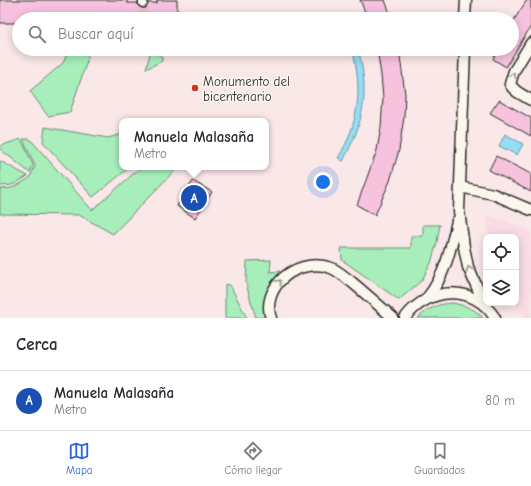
<!DOCTYPE html>
<html lang="es">
<head>
<meta charset="utf-8">
<style>
  :root { --surface:#fff; --page:#f7f7f7; --text:#2b2b33; --muted:#7c7c81; --line:#e1e1e2; --accent:#2563eb }
  body { margin:0; font-family:"Comic Neue",sans-serif; background:var(--page); color:var(--text) }
  .controls { position:absolute; right:12px; bottom:12px; display:grid; overflow:hidden; border-radius:8px; box-shadow:0 2px 10px #0003 }
  .controls button { width:36px; height:36px; display:grid; place-items:center; padding:0; border:0; border-bottom:1px solid var(--line); background:var(--surface); color:var(--text); font:20px sans-serif }
  .you { position:absolute; left:323px; top:182px; width:14px; height:14px; margin:-10px; border:3px solid #fff; border-radius:50%; background:#1a73e8; box-shadow:0 0 0 6px #1a73e833 }
  .badge { display:grid; place-items:center; width:26px; height:26px; border-radius:50%; background:var(--accent); color:#fff; font-size:13px; font-weight:700 }
  .pin { position:absolute; translate:-50% -50%; border:2px solid #fff; box-shadow:0 1px 4px #0006 }
  .popup { position:absolute; left:119px; top:118px; width:150px; height:52px; box-sizing:border-box; display:grid; place-content:center; border-radius:8px; background:var(--surface); filter:drop-shadow(0 1px 3px #0005); font-size:13px; white-space:nowrap; color:var(--muted) }
  .popup b { font-size:15px; color:var(--text) }
  .popup::after { content:''; position:absolute; left:50%; top:100%; margin-left:-8px; border:8px solid transparent; border-top-color:var(--surface) }
  .list { margin:0; padding:0; list-style:none }
  h2 { display:flex; justify-content:space-between; align-items:center; height:52px; margin:0; padding:0 16px; font-size:17px }
  h2 small { font-size:13px; font-weight:400; color:var(--muted) }
  .list li { display:grid; grid-template-columns:26px 1fr auto; gap:12px; align-items:center; box-sizing:border-box; height:60px; padding:0 16px; border-top:1px solid var(--line) }
  .list b { display:block; font-size:15px; white-space:nowrap }
  .list p { margin:0; font-size:13px; white-space:nowrap; color:var(--muted) }
  .list em { font-size:13px; font-style:normal; color:var(--muted) }
  .icon { flex:none; width:22px; height:22px; fill:none; stroke:currentColor; stroke-width:2; stroke-linecap:round; stroke-linejoin:round }
  .map { position:relative; flex:none; width:531px; height:318px; overflow:hidden }
  .search { position:absolute; background:var(--surface); box-shadow:0 2px 10px #0003; left:12px; right:12px; top:12px; height:44px; display:flex; align-items:center; gap:10px; box-sizing:border-box; padding:0 14px; border-radius:22px; color:var(--muted); font-size:15px }
  .sheet { height:112px; background:var(--surface) }
  nav { display:flex; justify-content:space-around; align-items:center; box-sizing:border-box; height:56px; border-top:1px solid var(--line); background:var(--surface); font-size:11px; color:var(--muted) }
  nav a { display:grid; justify-items:center; gap:2px }
  nav .on { color:var(--accent) }
  .map>svg:first-child { display:block }
  .built { fill:#f9dce5 }
  .green { fill:#a7eebb; stroke:#698c73 }
  .water { fill:#94ddf5; stroke:#6a96a4 }
  .building { fill:#f7c2de; stroke:#2b2b2b }
  .lines { fill:none; stroke-linecap:round; stroke-linejoin:round }
  .pedestrian-tunnel { stroke:#d1c1c2; stroke-width:8; stroke-dasharray:8 4; stroke-linecap:butt }
  .pedestrian-casing { stroke:#2b2b2b; stroke-width:11 }
  .minor-casing { stroke:#2b2b2b; stroke-width:13 }
  .pedestrian { stroke:#fbf7ec; stroke-width:8 }
  .minor { stroke:#fbf7ec; stroke-width:10 }
  .oneway { stroke:#93918c }
  .poi-dot { fill:#c8321e; stroke:#fbf7ec; stroke-width:1.5 }
  .labels { text-anchor:middle; stroke-width:3; stroke-linejoin:round; paint-order:stroke }
  .poi-label { font-size:13px; fill:#2b2b2b; stroke:#fbf7ec; text-anchor:start }
</style>
</head>
<body>
<div class="map">
<svg width="531" height="318" viewBox="0 0 531 318">
  <rect width="100%" height="100%" fill="#fae7e8"/>
  <filter id="ink" filterUnits="userSpaceOnUse"><feTurbulence type="fractalNoise" baseFrequency=".025" numOctaves="2"/><feDisplacementMap in="SourceGraphic" scale="8" xChannelSelector="R" yChannelSelector="G"/><feConvolveMatrix kernelMatrix="1 2 1 2 8 2 1 2 1" color-interpolation-filters="sRGB"/></filter>
  <g filter="url(#ink)">
    <!-- built -->
    <path class="built" d="M488,215L531,231V318H525L515,303H516V237H489L487,224Z"/>
    <!-- green -->
    <path class="green" d="M69,49H87L88,58L70,112L48,116L30,91L63,63Z
      M151,49L162,57V61L146,69Z
      M45,127L108,138L122,134V167H130L93,197L43,142Z
      M21,139L33,165L30,173L0,149V146Z
      M23,139H30L92,210L141,167H178L113,234L79,215L0,214V189L12,188L30,178L35,166Z
      M0,161L28,176L12,185L0,186Z
      M423,225H440L437,242L431,263L422,280L399,300L342,260L341,248H411V236H423Z
      M271,260L270,272L280,271C268,288 261,296 265,318H256L251,302L246,283L247,261Z
      M225,284L230,285L247,318H225Z
      M453,303C465,306 475,308 483,318H418C430,307 438,304 453,303Z"/>
    <!-- water -->
    <path class="water" d="M352,49H358C370,92 364,122 343,161L338,158C359,124 363,87 352,49Z
      M505,134L523,144L517,155L499,146Z"/>
    <!-- building -->
    <path class="building" d="M0,0H127V3H138V6L143,8H146L148,3H157V0H177V19H19V23H0Z
      M360,0H385L392,19H368Z
      M527,0H531V26L506,67L493,59L498,49H512V23Z
      M377,49H399L405,94L404,117L399,150L390,181L375,215L357,205L377,150L381,127L383,98L381,75Z
      M499,100L531,118V136L490,113Z
      M496,156L531,174V192L489,170Z
      M193,181L212,192L195,218L177,206Z"/>
    <g class="lines">
      <!-- pedestrian-tunnel -->
      <path class="pedestrian-tunnel" d="M143,19V3"/>
      <defs>
        <path id="pedestrian" d="M143,0V3"/>
        <path id="minor" d="M465,19L466,0
          M531,43L514,71L510,84C514,92 523,95 531,100
          M465,49L459,211L464,247L468,267L485,305
          M460,187L493,194L531,210
          M427,298C445,276 451,248 457,221
          M271,318C266,305 271,291 280,281C292,268 313,261 331,268C339,271 346,278 353,283C367,295 380,306 393,318
          M405,318C428,287 473,283 495,318"/>
      </defs>
      <!-- pedestrian casing -->
      <use href="#pedestrian" class="pedestrian-casing"/>
      <!-- minor casing -->
      <use href="#minor" class="minor-casing"/>
      <!-- pedestrian -->
      <use href="#pedestrian" class="pedestrian"/>
      <!-- minor -->
      <use href="#minor" class="minor"/>
    </g>
    <!-- one-way arrows -->
    <defs><path id="oneway-chevron" d="M-2-3.5L2.5 0L-2 3.5" fill="none" stroke-width="1.6" stroke-linecap="round" stroke-linejoin="round"/></defs>
    <g class="oneway">
      <use href="#oneway-chevron" transform="translate(513 75) rotate(-69)"/>
      <use href="#oneway-chevron" transform="translate(469 269) rotate(-110)"/>
      <use href="#oneway-chevron" transform="translate(279 282) rotate(-49)"/>
    </g>
  </g>
  <!-- markers -->
  <circle class="poi-dot" cx="195" cy="88" r="4"/>
  <g class="labels">
    <!-- poi labels -->
    <g class="poi-label">
      <text x="203" y="86">Monumento del<tspan x="203" dy="15">bicentenario</tspan></text>
    </g>
  </g>
</svg>
<div class="controls">
<button><svg class="icon" aria-label="locate" viewBox="0 0 24 24"><circle cx="12" cy="12" r="6"/><path d="M12 2v4M12 18v4M2 12h4M18 12h4"/></svg></button>
<button><svg class="icon" aria-label="layers" viewBox="0 0 24 24"><path d="M12 4l9 5-9 5-9-5zM3 14l9 5 9-5"/></svg></button>
</div>
<div class="you"></div>
<div class="pin badge" style="left:194px;top:198px;background:#1a4fb4">A</div>
<div class="popup"><b>Manuela Malasaña</b>Metro</div>
<div class="search"><svg class="icon" aria-label="search" viewBox="0 0 24 24"><circle cx="10" cy="10" r="6"/><path d="M15 15l6 6"/></svg>Buscar aquí</div>
</div>
<section class="sheet">
<h2>Cerca<small></small></h2>
<ul class="list">
<li><span class="badge" style="background:#1a4fb4">A</span><div><b>Manuela Malasaña</b><p>Metro</p></div><em>80 m</em></li>
</ul>
</section>
<nav>
<a class="on"><svg class="icon" aria-label="map" viewBox="0 0 24 24"><path d="M3 6l6-2 6 2 6-2v14l-6 2-6-2-6 2zM9 4v14M15 6v14"/></svg>Mapa</a>
<a><svg class="icon" aria-label="directions" viewBox="0 0 24 24"><path d="M12 3l9 9-9 9-9-9zM9 14v-3h6M13 9l2 2-2 2"/></svg>Cómo llegar</a>
<a><svg class="icon" aria-label="saved" viewBox="0 0 24 24"><path d="M7 4h10v16l-5-4-5 4z"/></svg>Guardados</a>
</nav>
</body>
</html>
